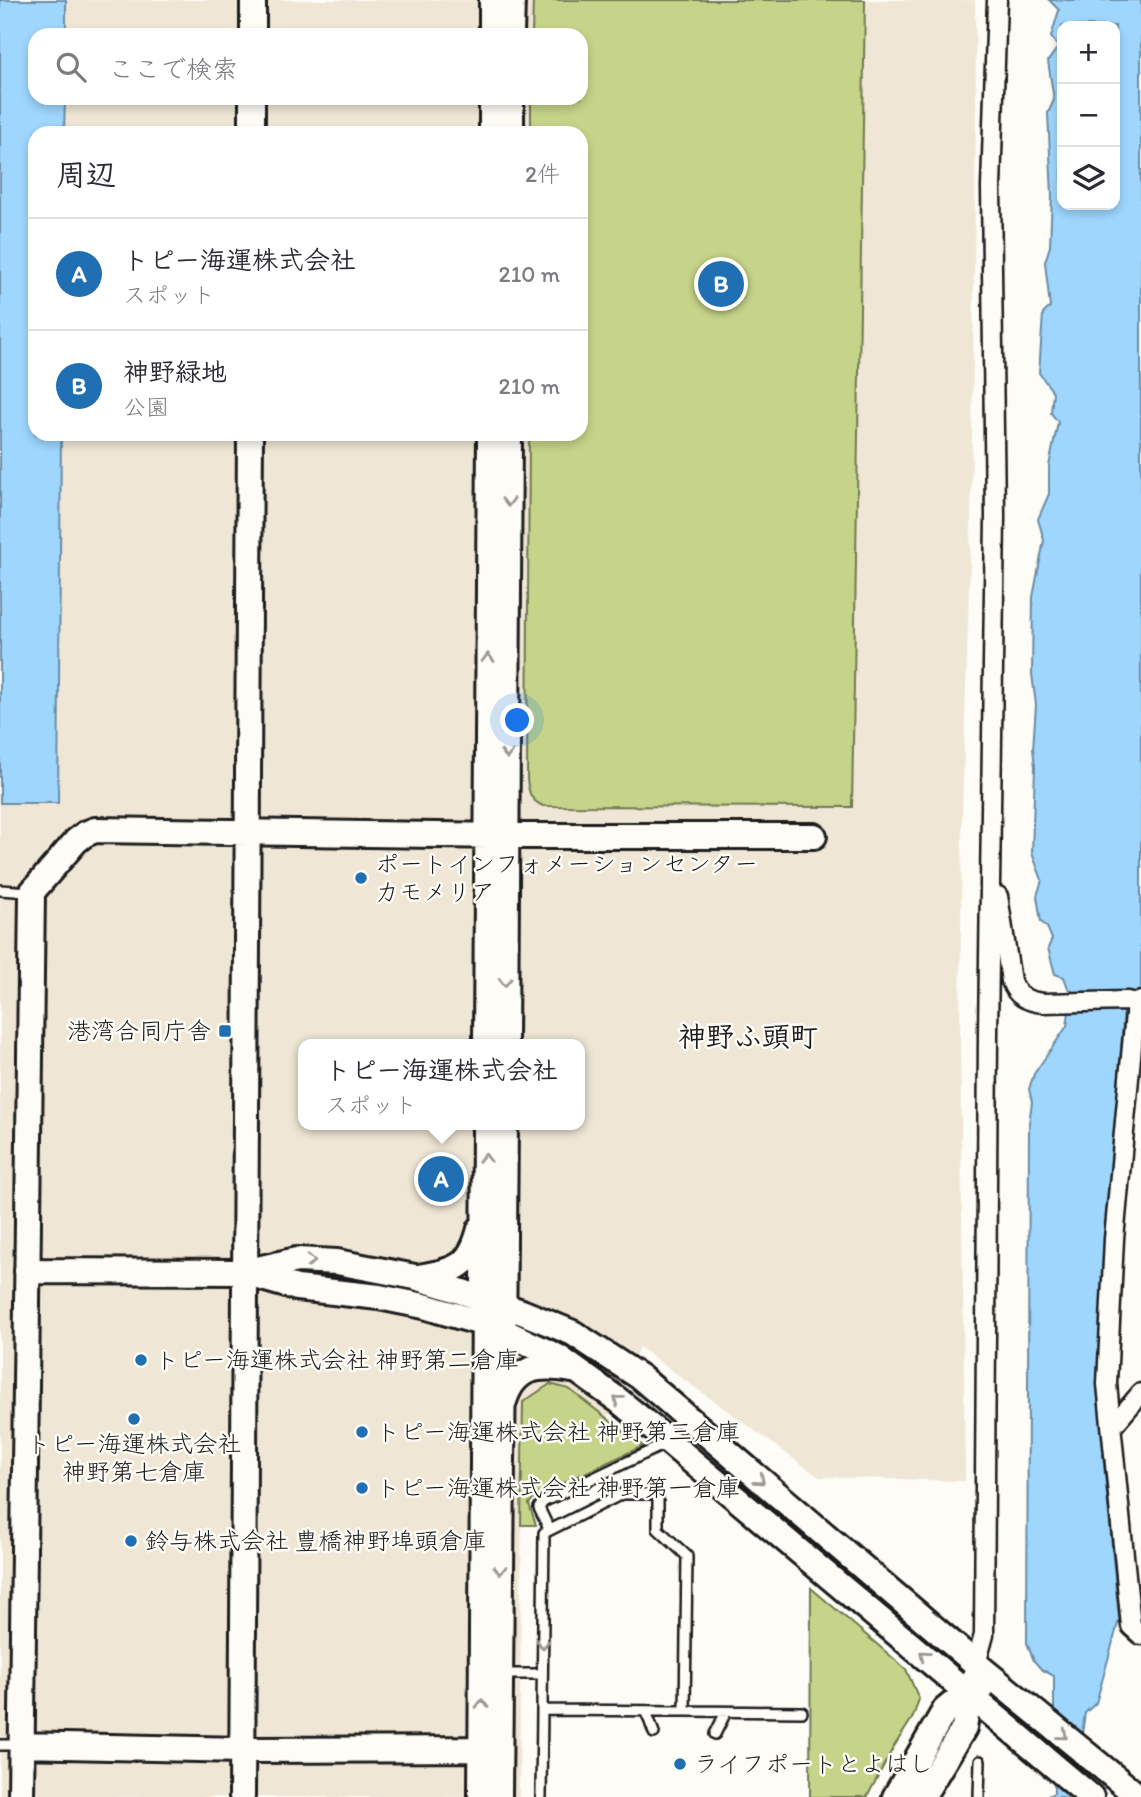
<!DOCTYPE html>
<html lang="ja">
<head>
<meta charset="utf-8">
<style>
  :root { --surface:#fff; --page:#f2f2f3; --text:#2b2b33; --muted:#7c7c81; --line:#e1e1e2; --accent:#1f6fb2 }
  body { margin:0; font-family:Itim,"Klee One",sans-serif; background:var(--page); color:var(--text) }
  .controls { position:absolute; right:21px; top:21px; display:grid; overflow:hidden; border-radius:14px; box-shadow:0 4px 10px #0003 }
  .controls button { width:63px; height:63px; display:grid; place-items:center; padding:0; border:0; border-bottom:2px solid var(--line); background:var(--surface); color:var(--text); font:35px sans-serif }
  .you { position:absolute; left:518px; top:721px; width:24px; height:24px; margin:-18px; border:5px solid #fff; border-radius:50%; background:#1a73e8; box-shadow:0 0 0 10px #1a73e833 }
  .badge { display:grid; place-items:center; width:46px; height:46px; border-radius:50%; background:var(--accent); color:#fff; font-size:23px; font-weight:700 }
  .pin { position:absolute; translate:-50% -50%; border:4px solid #fff; box-shadow:0 2px 7px #0006 }
  .popup { position:absolute; left:298px; top:1039px; width:287px; height:91px; box-sizing:border-box; display:grid; place-content:center; border-radius:14px; background:var(--surface); filter:drop-shadow(0 2px 5px #0005); font-size:23px; white-space:nowrap; color:var(--muted) }
  .popup b { font-size:26px; color:var(--text) }
  .popup::after { content:''; position:absolute; left:50%; top:100%; margin-left:-14px; border:14px solid transparent; border-top-color:var(--surface) }
  .list { margin:0; padding:0; list-style:none }
  h2 { display:flex; justify-content:space-between; align-items:center; height:91px; margin:0; padding:0 28px; font-size:30px }
  h2 small { font-size:23px; font-weight:400; color:var(--muted) }
  .list li { display:grid; grid-template-columns:46px 1fr auto; gap:21px; align-items:center; box-sizing:border-box; height:112px; padding:0 28px; border-top:2px solid var(--line) }
  .list b { display:block; font-size:26px; white-space:nowrap }
  .list p { margin:0; font-size:23px; white-space:nowrap; color:var(--muted) }
  .list em { font-size:23px; font-style:normal; color:var(--muted) }
  .icon { flex:none; width:38px; height:38px; fill:none; stroke:currentColor; stroke-width:2; stroke-linecap:round; stroke-linejoin:round }
  .map { position:relative; flex:none; width:1141px; height:1797px; overflow:hidden }
  .search { position:absolute; background:var(--surface); box-shadow:0 4px 10px #0003; left:28px; top:28px; width:560px; height:77px; display:flex; align-items:center; gap:18px; box-sizing:border-box; padding:0 24px; border-radius:21px; color:var(--muted); font-size:26px }
  .panel { position:absolute; background:var(--surface); box-shadow:0 4px 10px #0003; left:28px; top:126px; width:560px; height:315px; border-radius:21px }
  .map>svg:first-child { display:block }
  .built { fill:#efe6d5; fill-rule:evenodd }
  .green { fill:#c5d488; stroke:#707852; stroke-width:2 }
  .water { fill:#9ed6fe; stroke:#6a8ca4; stroke-width:2; fill-rule:evenodd }
  .lines { fill:none; stroke-linecap:round; stroke-linejoin:round }
  .lane-casing { stroke:#1c1c1c; stroke-width:14 }
  .street-casing { stroke:#1c1c1c; stroke-width:23 }
  .secondary-casing { stroke:#1c1c1c; stroke-width:30 }
  .lane { stroke:#fdfcf7; stroke-width:9 }
  .street { stroke:#fdfcf7; stroke-width:18 }
  .secondary { stroke:#fdfcf7; stroke-width:24 }
  .oneway { stroke:#989794 }
  .poi-dot { fill:#1f6fb2; stroke:#fdfcf7; stroke-width:2.5 }
  .labels { text-anchor:middle; stroke-width:5; stroke-linejoin:round; paint-order:stroke }
  .poi-label { font-size:24px; fill:#1c1c1c; stroke:#fdfcf7; text-anchor:start }
  .quarter-label { font-size:28px; font-weight:bold; fill:#1c1c1c; stroke:#fdfcf7 }
</style>
</head>
<body>
<div class="map">
<svg width="1141" height="1797" viewBox="0 0 1141 1797">
  <rect width="100%" height="100%" fill="#fdfcf7"/>
  <filter id="ink" filterUnits="userSpaceOnUse"><feTurbulence type="fractalNoise" baseFrequency=".0143" numOctaves="2"/><feDisplacementMap in="SourceGraphic" scale="14" xChannelSelector="R" yChannelSelector="G"/><feConvolveMatrix kernelMatrix="1 2 1 2 8 2 1 2 1" color-interpolation-filters="sRGB"/></filter>
  <g filter="url(#ink)">
    <!-- built -->
    <path class="built" d="M66,0H975L976,107L971,527L962,813L960,1036L965,1481L819,1477L639,1347L608,1417L569,1389L551,1384L523,1402L519,1797H0V803H58L61,434H581V133H64L65,98H581V35H66ZM303,1044H579V1125H303Z"/>
    <!-- green -->
    <path class="green" d="M533,0H865L852,807L543,806C530,800 529,793 527,780L529,434H581V133H531V98H581V35H532Z
      M550,1384L569,1389L643,1446L535,1496L529,1504L536,1525H521L523,1402Z
      M811,1588L906,1669L919,1699L913,1717L893,1748L867,1797H810Z"/>
    <!-- water -->
    <path class="water" d="M0,0H66V35H35V98H65L64,133H35V434H61L58,803H0Z
      M1049,0H1141V992L1125,993L1115,1133L1107,1451L1103,1454L1119,1620L1096,1703L1085,1713L1073,1797H1046L1054,1793V1676L1041,1669L1034,1661L1027,1643L1029,1123L1032,1102L1029,1089L1034,1074L1067,1026L1072,991L1068,988L1064,977L1055,974L1048,948L1052,939L1047,927L1041,922L1037,896L1042,880L1032,853L1035,767L1033,749L1036,705L1032,674L1033,597L1044,540L1038,519L1049,494V466L1058,422L1051,413L1053,392L1039,373L1043,314L1050,307L1045,262L1050,246L1052,196L1048,113L1054,100L1048,61L1058,47L1051,37L1059,10ZM1062,26H1115V205H1062Z"/>
    <g class="lines">
      <defs>
        <path id="lane" d="M0,890L30,892
          M549,1529L539,1508L543,1502L665,1444
          M502,1674H542
          M646,1711L654,1733
          M685,1711L802,1712
          M715,1734L726,1712
          M0,1745H19
          M541,1797L544,1533L622,1494H658V1529L687,1556L685,1711L542,1710
          M979,1797L980,1761"/>
        <path id="street" d="M998,896L1011,981C1017,997 1027,1001 1043,1003L1127,1001L1136,1003L1141,1001
          M1136,1003L1114,1239L1107,1384L1131,1626L1141,1635
          M1112,1427L1141,1393
          M976,1664L984,1635L988,1033L995,516L991,187L997,0"/>
        <path id="secondary" d="M253,35V0
          M492,35V0
          M511,35L512,0
          M252,133V98
          M492,133V98
          M511,133V98
          M486,1044L490,434
          M505,1044L509,434
          M27,1271L244,1272L297,1260L337,1262L415,1277L445,1286L522,1312L573,1333L640,1377L976,1664L1139,1797
          M245,1273L297,1288L379,1297L424,1306L495,1327L558,1357L618,1400L662,1436L1091,1797
          M419,1277C456,1270 470,1268 480,1229
          M503,1405C513,1366 538,1364 572,1370
          M21,1745L242,1750L497,1749
          M21,1797L32,892L76,841L85,834L95,830L506,836H814
          M242,1797L250,434
          M481,1797L485,1125
          M499,1797L505,1125
          M895,1797L945,1710L961,1697L981,1689
          M922,1797L964,1728L972,1681"/>
      </defs>
      <!-- lane casing -->
      <use href="#lane" class="lane-casing"/>
      <!-- street casing -->
      <use href="#street" class="street-casing"/>
      <!-- secondary casing -->
      <use href="#secondary" class="secondary-casing"/>
      <!-- lane -->
      <use href="#lane" class="lane"/>
      <!-- street -->
      <use href="#street" class="street"/>
      <!-- secondary -->
      <use href="#secondary" class="secondary"/>
    </g>
    <!-- one-way arrows -->
    <defs><path id="oneway-chevron" d="M-2-3.5L2.5 0L-2 3.5" fill="none" stroke-width="1.6" stroke-linecap="round" stroke-linejoin="round" transform="scale(1.75)"/></defs>
    <g class="oneway">
      <use href="#oneway-chevron" transform="translate(508 502) rotate(90)"/>
      <use href="#oneway-chevron" transform="translate(488 658) rotate(-90)"/>
      <use href="#oneway-chevron" transform="translate(507 754) rotate(90)"/>
      <use href="#oneway-chevron" transform="translate(505 982) rotate(91)"/>
      <use href="#oneway-chevron" transform="translate(485 1158) rotate(-90)"/>
      <use href="#oneway-chevron" transform="translate(311 1261) rotate(4)"/>
      <use href="#oneway-chevron" transform="translate(618 1400) rotate(-142)"/>
      <use href="#oneway-chevron" transform="translate(760 1480) rotate(40)"/>
      <use href="#oneway-chevron" transform="translate(500 1570) rotate(90)"/>
      <use href="#oneway-chevron" transform="translate(543 1644) rotate(91)"/>
      <use href="#oneway-chevron" transform="translate(924 1655) rotate(-140)"/>
      <use href="#oneway-chevron" transform="translate(482 1704) rotate(-90)"/>
      <use href="#oneway-chevron" transform="translate(1063 1735) rotate(39)"/>
    </g>
  </g>
  <!-- markers -->
  <g class="poi-dot">
    <circle cx="361" cy="878" r="7"/>
    <rect x="218" y="1024" width="14" height="14" rx="3.5"/>
    <circle cx="141" cy="1360" r="7"/>
    <circle cx="134" cy="1419" r="7"/>
    <circle cx="362" cy="1432" r="7"/>
    <circle cx="362" cy="1488" r="7"/>
    <circle cx="131" cy="1541" r="7"/>
    <circle cx="680" cy="1764" r="7"/>
  </g>
  <g class="labels">
    <!-- poi labels -->
    <g class="poi-label">
      <text x="375" y="872">ポートインフォメーションセンター<tspan x="375" dy="28">カモメリア</tspan></text>
      <text x="211" y="1039" text-anchor="end">港湾合同庁舎</text>
      <text x="155" y="1368">トピー海運株式会社 神野第二倉庫</text>
      <text x="376" y="1440">トピー海運株式会社 神野第三倉庫</text>
      <text x="134" y="1452" text-anchor="middle">トピー海運株式会社<tspan x="134" dy="28">神野第七倉庫</tspan></text>
      <text x="376" y="1496">トピー海運株式会社 神野第一倉庫</text>
      <text x="145" y="1549">鈴与株式会社 豊橋神野埠頭倉庫</text>
      <text x="694" y="1772">ライフポートとよはし</text>
    </g>
    <!-- quarter labels -->
    <g class="quarter-label">
      <text x="748" y="1046">神野ふ頭町</text>
    </g>
  </g>
</svg>
<div class="controls">
<button>+</button>
<button>−</button>
<button><svg class="icon" aria-label="layers" viewBox="0 0 24 24"><path d="M12 4l9 5-9 5-9-5zM3 14l9 5 9-5"/></svg></button>
</div>
<div class="you"></div>
<div class="pin badge" style="left:441px;top:1179px">A</div>
<div class="popup"><b>トピー海運株式会社</b>スポット</div>
<div class="pin badge" style="left:721px;top:284px">B</div>
<div class="search"><svg class="icon" aria-label="search" viewBox="0 0 24 24"><circle cx="10" cy="10" r="6"/><path d="M15 15l6 6"/></svg>ここで検索</div>
<section class="panel">
<h2>周辺<small>2件</small></h2>
<ul class="list">
<li><span class="badge">A</span><div><b>トピー海運株式会社</b><p>スポット</p></div><em>210 m</em></li>
<li><span class="badge">B</span><div><b>神野緑地</b><p>公園</p></div><em>210 m</em></li>
</ul>
</section>
</div>
</body>
</html>
